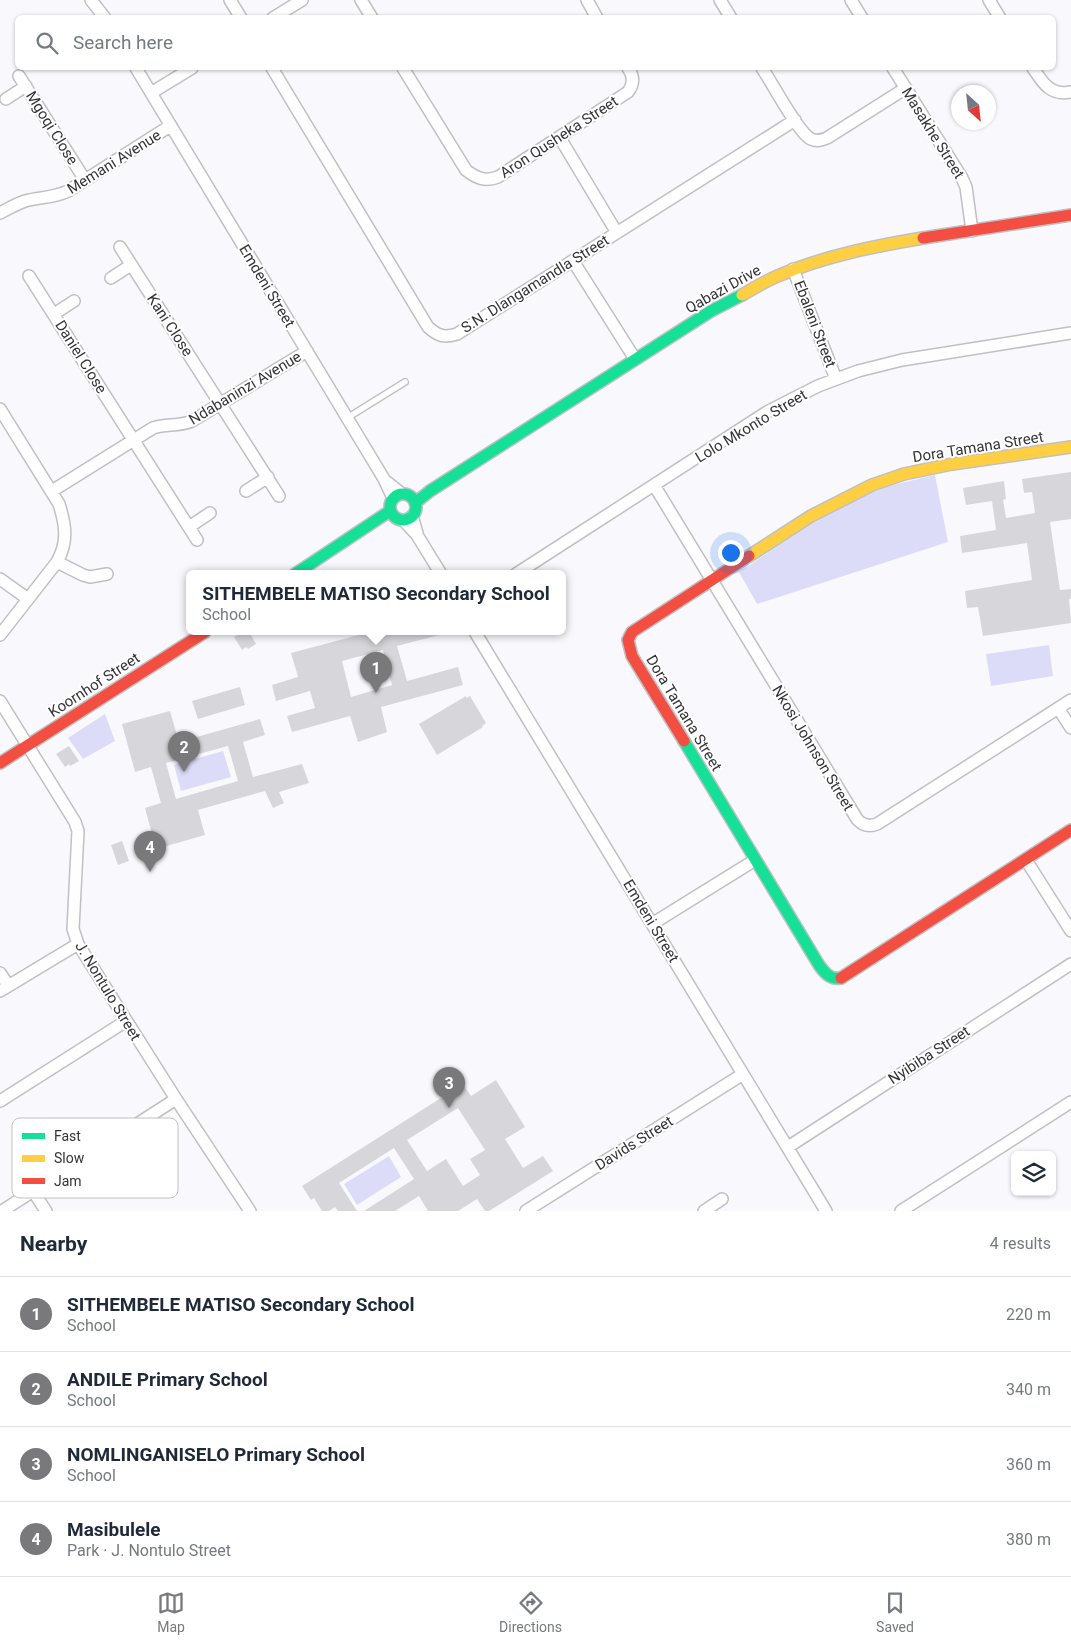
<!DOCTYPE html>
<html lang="en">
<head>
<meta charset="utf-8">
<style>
  :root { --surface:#fff; --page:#f6f6f7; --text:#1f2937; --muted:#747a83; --line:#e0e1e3; --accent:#79797c }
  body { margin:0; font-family:Roboto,sans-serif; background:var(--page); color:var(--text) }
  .controls { position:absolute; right:15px; bottom:15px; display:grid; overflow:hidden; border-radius:8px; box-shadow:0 1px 4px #0004 }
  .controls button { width:45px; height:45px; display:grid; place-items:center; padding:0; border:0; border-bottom:1px solid var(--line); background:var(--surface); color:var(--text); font:25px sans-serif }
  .compass { position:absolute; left:951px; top:85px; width:45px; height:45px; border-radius:50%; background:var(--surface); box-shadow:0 1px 4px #0004; rotate:153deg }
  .you { position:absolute; left:730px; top:552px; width:18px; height:18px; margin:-12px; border:4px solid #fff; border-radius:50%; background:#1a73e8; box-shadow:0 0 0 8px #1a73e833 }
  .badge { display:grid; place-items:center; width:32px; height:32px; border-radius:50%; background:var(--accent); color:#fff; font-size:16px; font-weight:700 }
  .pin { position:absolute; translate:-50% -41px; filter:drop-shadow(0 1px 2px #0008) }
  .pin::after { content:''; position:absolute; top:26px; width:18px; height:15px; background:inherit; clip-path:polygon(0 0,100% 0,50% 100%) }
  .popup { position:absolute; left:186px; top:570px; width:380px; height:65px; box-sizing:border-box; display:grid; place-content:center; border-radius:8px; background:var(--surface); filter:drop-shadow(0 1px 4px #0005); font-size:16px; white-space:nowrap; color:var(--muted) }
  .popup b { font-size:19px; color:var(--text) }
  .popup::after { content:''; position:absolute; left:50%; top:100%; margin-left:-10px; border:10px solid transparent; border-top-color:var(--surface) }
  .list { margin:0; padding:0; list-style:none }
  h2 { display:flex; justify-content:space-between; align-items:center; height:65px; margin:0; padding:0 20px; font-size:21px }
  h2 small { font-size:16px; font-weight:400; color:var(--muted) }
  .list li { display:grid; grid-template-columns:32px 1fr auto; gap:15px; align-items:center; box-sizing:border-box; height:75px; padding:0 20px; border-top:1px solid var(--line) }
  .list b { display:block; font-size:19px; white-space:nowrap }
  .list p { margin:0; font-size:16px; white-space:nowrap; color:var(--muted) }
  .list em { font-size:16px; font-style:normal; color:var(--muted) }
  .icon { flex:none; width:28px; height:28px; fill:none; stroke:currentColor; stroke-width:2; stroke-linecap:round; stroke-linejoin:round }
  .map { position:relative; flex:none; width:1071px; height:1211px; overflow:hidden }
  .search { position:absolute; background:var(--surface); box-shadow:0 1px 4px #0004; left:15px; right:15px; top:15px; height:55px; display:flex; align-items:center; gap:12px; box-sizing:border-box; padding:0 18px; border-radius:8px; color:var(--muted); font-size:19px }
  .sheet { height:365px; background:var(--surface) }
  nav { display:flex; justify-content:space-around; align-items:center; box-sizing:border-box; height:70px; border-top:1px solid var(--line); background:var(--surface); font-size:14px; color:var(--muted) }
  nav a { display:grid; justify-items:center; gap:2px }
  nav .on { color:var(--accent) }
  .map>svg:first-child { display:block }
  .green { fill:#dcdcf8 }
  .building { fill:#d7d7db; fill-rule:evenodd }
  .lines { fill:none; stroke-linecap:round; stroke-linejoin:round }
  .lane-casing { stroke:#c0c0c4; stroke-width:8 }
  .street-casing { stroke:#c0c0c4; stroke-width:14 }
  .fast-casing { stroke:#c0c0c4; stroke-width:14 }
  .slow-casing { stroke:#c0c0c4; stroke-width:14 }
  .jam-casing { stroke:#c0c0c4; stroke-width:14 }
  .lane { stroke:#fefeff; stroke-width:5.5 }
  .street { stroke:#fefeff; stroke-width:11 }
  .fast { stroke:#16e098; stroke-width:11 }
  .slow { stroke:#ffcf43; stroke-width:11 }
  .jam { stroke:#f24e42; stroke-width:11 }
  .labels { text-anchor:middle; stroke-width:4; stroke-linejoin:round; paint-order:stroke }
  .street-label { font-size:15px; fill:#343437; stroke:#fff }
  .key { fill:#fff; stroke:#c2c2c3; stroke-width:1 }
  .key-label { font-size:14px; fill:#343437 }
</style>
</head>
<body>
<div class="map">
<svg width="1071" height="1211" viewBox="0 0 1071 1211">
  <rect width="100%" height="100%" fill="#f9f9fd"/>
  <!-- green -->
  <path class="green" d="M935,475L948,542L757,604L739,572C786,541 833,506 887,487C902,482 919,479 935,475Z
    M1049,645L1053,676L991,686L986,654Z
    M105,714L115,741L83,759L68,738Z
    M223,751L231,777L181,791L174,765Z
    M389,1156L401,1177L357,1205L344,1184Z"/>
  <!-- building -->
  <path class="building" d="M1071,472V519L1050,522L1060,590L1071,589V599H1069L1071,623L983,636L978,607L967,608L965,591L1032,580L1027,543L962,553L960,536L996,530L992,501L966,505L963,488L1004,481L1006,499L1003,500L1006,518L1035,513L1032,492L1024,493L1022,479Z
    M243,632H249L256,644L248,649L246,647L242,650L234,637Z
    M370,632H438L439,635L397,646L407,681L458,667L463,685L381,707L387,732L358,742L350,716L292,732L287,716L315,708L310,691L276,701L272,685L298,677L291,653ZM383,650L392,685L351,697L342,661Z
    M240,687L245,705L198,719L192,701Z
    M466,696V698L470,696L486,723L482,726L483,727L437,755L419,724Z
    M170,711L179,742L260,719L265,735L243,742L253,777L302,764L309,783L279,792L284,803L273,808L265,791L198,810L205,835L156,849L145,808L161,803L151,767L135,772L122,724ZM228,746L238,781L176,799L166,763Z
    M69,746L79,761L70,766L69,764L65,767L56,754Z
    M122,841L129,861L118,865L111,845Z
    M496,1080L525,1127L505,1139L523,1168L543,1156L553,1171L489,1211H485L477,1199L458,1211H428L419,1196L395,1211H364L414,1179L394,1148L339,1183L357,1211H338L335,1207L329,1211H322L314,1198L311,1200L302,1186L463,1084L471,1096ZM458,1108L485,1150L470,1159L480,1175L463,1186L446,1159L427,1171L407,1140Z"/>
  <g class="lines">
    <defs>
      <path id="lane" d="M347,418L405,382"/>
      <path id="street" d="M91,0L105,18
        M230,0L241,18
        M361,0L372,18
        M587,0L597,18
        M720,0L731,18
        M851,0L862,18
        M989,0L1000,18
        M273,18L302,0
        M136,68L384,479L393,498
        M272,68L428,327C438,336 444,338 457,334L795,120
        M403,68L466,170C476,178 485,182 498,177L628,92C634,84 634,76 628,68
        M762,68C771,81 799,134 811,139C817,142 822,140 827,138L906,88
        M893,68L962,178L966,187L972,231
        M1033,68C1043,83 1050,96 1071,92
        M19,76L85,180
        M151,93L192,68
        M6,99L26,86
        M560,138L617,233
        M0,213C8,209 16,204 25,201C40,197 54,198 68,191L170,126
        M120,247L279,496
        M573,261L635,359
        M793,269L836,379
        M29,276L197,540
        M111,278L131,265
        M54,314L74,301
        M0,409L59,504C66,526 68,542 57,562L0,635
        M387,482L402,494
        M654,485L857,819C862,825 869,827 877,824L1071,700
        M52,491L153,428C166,423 178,427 192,421L307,351
        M246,491L268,477
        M412,516L417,533
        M403,520L417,535L441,574
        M189,527L210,513
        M57,562L83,575L90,577L107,574
        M516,574L767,412L818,386L858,371L902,360L1071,333
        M0,579L28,599
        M475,632L826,1211
        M0,701L75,822L78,831L73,929L78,944L176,1099L250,1211
        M1058,708L1071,728
        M1026,860L1071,931
        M652,924L755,860
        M0,973L8,985
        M0,991L78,944
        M0,1101L126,1021
        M788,1147L1071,964
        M33,1191L46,1211
        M2,1211L176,1099
        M526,1211L743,1074
        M704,1211L722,1199
        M901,1211L1071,1102"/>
      <path id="fast" d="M390 507a13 13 0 1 1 26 0a13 13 0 1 1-26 0Z
        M415,503L430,491L711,311L742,295
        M295,574L390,511
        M684,741L819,965C825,973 830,980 841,978"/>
      <path id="slow" d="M742,295C754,288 767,280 780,275C825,256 875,246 923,238
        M749,556L811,516L872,485L904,474L952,464L1071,447"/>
      <path id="jam" d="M923,238L1071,215
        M684,741L632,656L628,640L632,632L749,556
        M0,763L205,632
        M841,978L1071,830"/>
    </defs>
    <!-- lane casing -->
    <use href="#lane" class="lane-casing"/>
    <!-- street casing -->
    <use href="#street" class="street-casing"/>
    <!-- fast casing -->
    <use href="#fast" class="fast-casing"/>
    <!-- slow casing -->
    <use href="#slow" class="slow-casing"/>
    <!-- jam casing -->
    <use href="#jam" class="jam-casing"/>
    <!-- lane -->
    <use href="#lane" class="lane"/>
    <!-- street -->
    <use href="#street" class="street"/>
    <!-- fast -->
    <use href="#fast" class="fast"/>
    <!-- slow -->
    <use href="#slow" class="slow"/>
    <!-- jam -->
    <use href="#jam" class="jam"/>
  </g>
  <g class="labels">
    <!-- street labels -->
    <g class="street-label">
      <text transform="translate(52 128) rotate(58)" y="5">Mgoqi Close</text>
      <text transform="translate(933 133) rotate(58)" y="5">Masakhe Street</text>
      <text transform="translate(559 137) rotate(-33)" y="5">Aron Qusheka Street</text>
      <text transform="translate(114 162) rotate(-32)" y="5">Memani Avenue</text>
      <text transform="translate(535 284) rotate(-32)" y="5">S.N. Dlangamandla Street</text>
      <text transform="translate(267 286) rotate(59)" y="5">Emdeni Street</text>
      <text transform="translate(723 289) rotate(-29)" y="5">Qabazi Drive</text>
      <text transform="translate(815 324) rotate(69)" y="5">Ebaleni Street</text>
      <text transform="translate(170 325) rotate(57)" y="5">Kani Close</text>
      <text transform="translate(81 357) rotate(58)" y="5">Daniel Close</text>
      <text transform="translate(245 388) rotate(-31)" y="5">Ndabaninzi Avenue</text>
      <text transform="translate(751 426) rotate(-31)" y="5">Lolo Mkonto Street</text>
      <text transform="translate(978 447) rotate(-9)" y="5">Dora Tamana Street</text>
      <text transform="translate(94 685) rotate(-33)" y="5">Koornhof Street</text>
      <text transform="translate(684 713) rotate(59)" y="5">Dora Tamana Street</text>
      <text transform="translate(813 748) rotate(59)" y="5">Nkosi Johnson Street</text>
      <text transform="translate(651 921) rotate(59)" y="5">Emdeni Street</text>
      <text transform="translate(108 991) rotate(59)" y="5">J. Nontulo Street</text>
      <text transform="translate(929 1055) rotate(-33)" y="5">Nyibiba Street</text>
      <text transform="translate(634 1143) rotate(-32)" y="5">Davids Street</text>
    </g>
  </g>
  <!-- legend -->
  <rect x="12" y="1118" width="166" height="80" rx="8" class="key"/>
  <rect x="22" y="1133" width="23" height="6" fill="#16e098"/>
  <rect x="22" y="1155" width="23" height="7" fill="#ffcf43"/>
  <rect x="22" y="1178" width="23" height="6" fill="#f24e42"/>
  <g class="key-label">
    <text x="54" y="1141">Fast</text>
    <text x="54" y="1163">Slow</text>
    <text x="54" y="1186">Jam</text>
  </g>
</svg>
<div class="controls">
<button><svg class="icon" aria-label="layers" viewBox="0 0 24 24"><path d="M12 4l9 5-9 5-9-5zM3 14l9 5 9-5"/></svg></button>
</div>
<svg class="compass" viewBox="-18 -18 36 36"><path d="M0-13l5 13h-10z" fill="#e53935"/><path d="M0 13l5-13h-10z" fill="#747a83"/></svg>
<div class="you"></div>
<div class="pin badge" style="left:376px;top:693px">1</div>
<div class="popup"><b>SITHEMBELE MATISO Secondary School</b>School</div>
<div class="pin badge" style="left:184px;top:772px">2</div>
<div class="pin badge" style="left:449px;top:1108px">3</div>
<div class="pin badge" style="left:150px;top:872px">4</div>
<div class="search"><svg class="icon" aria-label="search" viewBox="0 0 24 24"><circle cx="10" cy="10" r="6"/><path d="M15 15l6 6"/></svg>Search here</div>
</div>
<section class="sheet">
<h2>Nearby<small>4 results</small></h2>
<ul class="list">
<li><span class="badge">1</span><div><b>SITHEMBELE MATISO Secondary School</b><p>School</p></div><em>220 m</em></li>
<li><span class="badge">2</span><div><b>ANDILE Primary School</b><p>School</p></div><em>340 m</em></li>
<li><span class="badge">3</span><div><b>NOMLINGANISELO Primary School</b><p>School</p></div><em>360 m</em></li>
<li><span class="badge">4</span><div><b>Masibulele</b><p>Park · J. Nontulo Street</p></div><em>380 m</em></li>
</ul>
</section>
<nav>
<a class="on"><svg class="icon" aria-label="map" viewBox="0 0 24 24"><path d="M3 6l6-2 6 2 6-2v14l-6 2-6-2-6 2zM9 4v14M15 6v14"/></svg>Map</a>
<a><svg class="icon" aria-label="directions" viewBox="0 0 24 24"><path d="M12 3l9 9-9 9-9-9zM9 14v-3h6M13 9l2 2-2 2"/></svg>Directions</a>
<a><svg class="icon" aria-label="saved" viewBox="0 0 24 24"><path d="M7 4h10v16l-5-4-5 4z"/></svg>Saved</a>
</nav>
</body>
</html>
